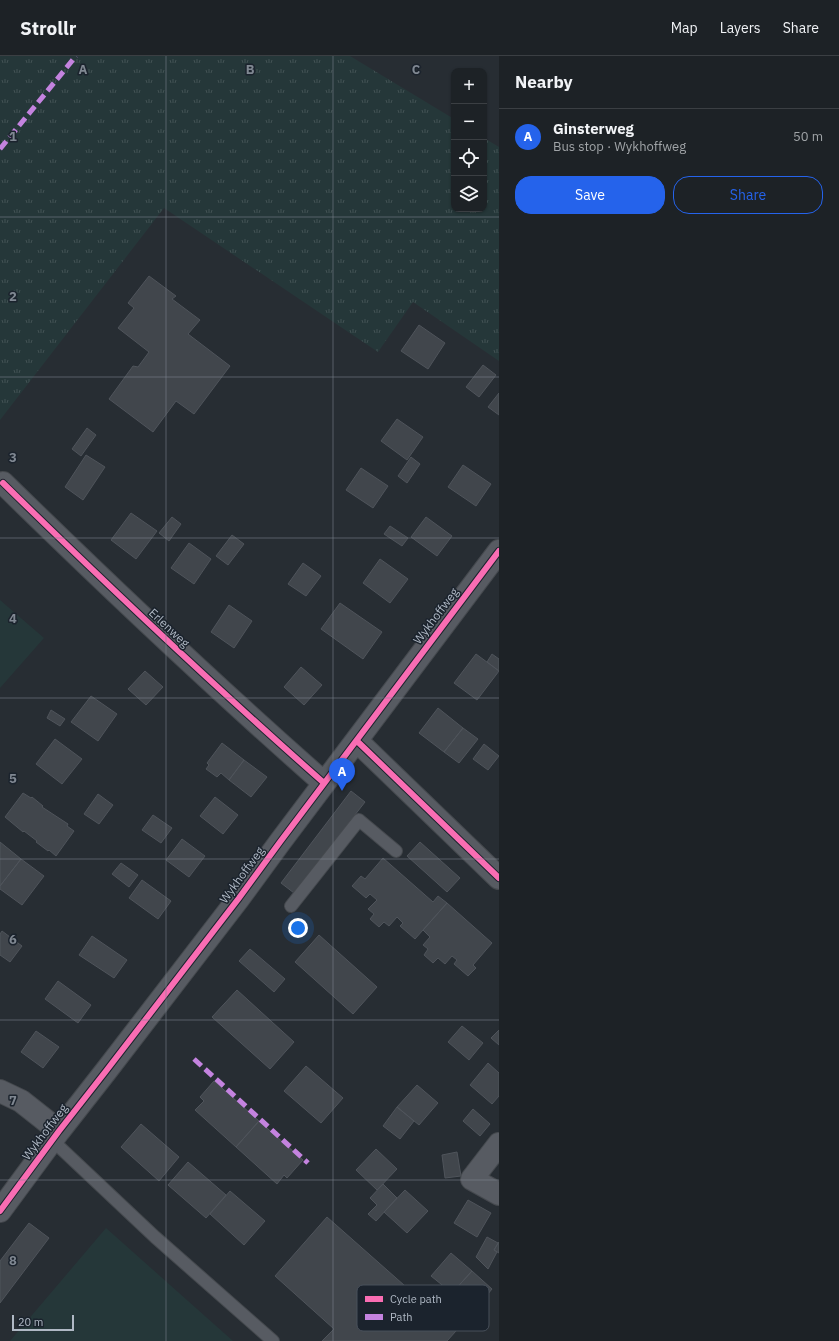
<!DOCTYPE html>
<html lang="en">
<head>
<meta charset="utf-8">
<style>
  :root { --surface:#1d2226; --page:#252a2e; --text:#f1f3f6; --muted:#a0a4a7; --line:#3b3f43; --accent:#2563eb }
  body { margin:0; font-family:"IBM Plex Sans",sans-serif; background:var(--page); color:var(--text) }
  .controls { position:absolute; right:12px; top:12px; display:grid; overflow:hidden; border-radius:8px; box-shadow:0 1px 3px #0004 }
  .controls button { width:36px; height:36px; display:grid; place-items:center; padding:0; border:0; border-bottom:1px solid var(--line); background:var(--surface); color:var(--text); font:20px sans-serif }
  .scale { position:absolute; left:12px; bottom:10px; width:62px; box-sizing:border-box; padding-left:4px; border:2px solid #b0b9c5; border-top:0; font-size:11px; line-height:14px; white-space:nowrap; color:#b0b9c5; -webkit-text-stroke:3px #1b232d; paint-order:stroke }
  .you { position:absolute; left:298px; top:872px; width:14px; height:14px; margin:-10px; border:3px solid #fff; border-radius:50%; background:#1a73e8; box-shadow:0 0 0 6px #1a73e833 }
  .badge { display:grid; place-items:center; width:26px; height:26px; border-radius:50%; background:var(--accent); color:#fff; font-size:13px; font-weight:700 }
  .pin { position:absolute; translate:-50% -33px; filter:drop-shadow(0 1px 2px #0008) }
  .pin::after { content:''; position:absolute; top:21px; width:14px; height:12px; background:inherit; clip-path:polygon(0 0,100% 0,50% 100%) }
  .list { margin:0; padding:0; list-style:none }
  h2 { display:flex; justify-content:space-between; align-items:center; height:52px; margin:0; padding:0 16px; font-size:17px }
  h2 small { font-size:13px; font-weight:400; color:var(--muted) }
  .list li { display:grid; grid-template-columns:26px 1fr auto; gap:12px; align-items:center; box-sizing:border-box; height:56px; padding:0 16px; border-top:1px solid var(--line) }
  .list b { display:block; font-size:15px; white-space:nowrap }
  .list p { margin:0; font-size:13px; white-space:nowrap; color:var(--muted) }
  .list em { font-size:13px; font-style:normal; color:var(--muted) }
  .actions { display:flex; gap:8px; padding:12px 16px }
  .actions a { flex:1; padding:9px 0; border:1px solid var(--accent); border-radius:16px; text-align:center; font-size:14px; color:var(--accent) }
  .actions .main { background:var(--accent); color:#fff }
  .icon { flex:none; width:22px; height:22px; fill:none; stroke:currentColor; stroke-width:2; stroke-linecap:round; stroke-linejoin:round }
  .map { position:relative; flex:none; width:499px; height:1285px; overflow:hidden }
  header { display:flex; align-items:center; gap:24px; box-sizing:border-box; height:56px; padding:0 20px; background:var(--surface); border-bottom:1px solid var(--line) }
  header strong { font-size:19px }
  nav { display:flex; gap:22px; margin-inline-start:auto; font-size:14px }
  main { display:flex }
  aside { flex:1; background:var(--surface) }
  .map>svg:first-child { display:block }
  .grass { fill:url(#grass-tufts) }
  .garden { fill:#253739 }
  .building { fill:#41464c; stroke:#4f545b }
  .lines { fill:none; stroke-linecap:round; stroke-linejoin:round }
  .service-casing { stroke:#45494e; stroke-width:14 }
  .minor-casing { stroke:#45494e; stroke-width:24 }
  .service { stroke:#575b62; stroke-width:12 }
  .minor { stroke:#575b62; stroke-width:22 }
  .quiet { stroke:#c483df; stroke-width:5; stroke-dasharray:10 5; stroke-linecap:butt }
  .cycleway-casing { stroke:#1b232d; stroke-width:8 }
  .cycleway { stroke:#f96db3; stroke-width:6 }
  .grid { fill:none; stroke:#808892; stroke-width:1; stroke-opacity:0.55 }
  .labels { text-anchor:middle; stroke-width:3; stroke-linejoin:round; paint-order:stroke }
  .street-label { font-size:12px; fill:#b0b9c5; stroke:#1b232d }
  .key { fill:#1b232d; stroke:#48505b; stroke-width:1 }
  .key-label { font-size:11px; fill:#b0b9c5 }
  .grid-label { font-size:13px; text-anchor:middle; font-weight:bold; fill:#808892; stroke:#1b232d; stroke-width:3; stroke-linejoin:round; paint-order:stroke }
</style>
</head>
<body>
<header>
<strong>Strollr</strong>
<nav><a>Map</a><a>Layers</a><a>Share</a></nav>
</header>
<main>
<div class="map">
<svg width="499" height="1285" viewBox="0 0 499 1285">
  <defs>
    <pattern id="grass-tufts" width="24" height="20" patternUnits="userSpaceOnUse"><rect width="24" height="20" fill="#253739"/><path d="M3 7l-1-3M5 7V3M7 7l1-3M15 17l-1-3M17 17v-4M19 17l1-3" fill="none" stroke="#425254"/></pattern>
  </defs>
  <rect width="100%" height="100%" fill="#272d33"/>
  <!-- grass -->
  <path class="grass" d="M0,0H350L454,63V153H484V82L499,91V305L413,246L378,296L164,152L0,364Z"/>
  <!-- garden -->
  <path class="garden" d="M0,544L44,582L0,632Z
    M106,1172L233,1285H10Z"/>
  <!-- building -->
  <path class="building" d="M149,220L176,240L172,243L200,264L188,278L230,310L194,358L176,345L153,376L109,343L133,310L138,311L149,296L118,272L134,252L128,247Z
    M419,269L445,287L428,313L401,295Z
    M483,309L496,319L479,341L466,331Z
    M499,337V359L488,351Z
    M397,363L423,381L407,404L381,385Z
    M87,372L96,379L81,400L72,393Z
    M86,399L105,411L83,444L65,431Z
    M411,401L420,408L407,427L398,420Z
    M463,409L491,428L476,450L448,431Z
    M361,412L388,430L373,452L346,434Z
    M131,457L157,475L136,503L111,484Z
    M172,461L181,468L169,485L159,477Z
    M426,461L452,480L437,500L411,481Z
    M390,470L408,482L402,490L384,478Z
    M232,479L244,488L228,509L216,500Z
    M189,487L211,503L194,528L171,512Z
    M380,503L408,523L390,547L363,527Z
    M303,507L321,520L306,540L288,528Z
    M340,547L382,576L363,603L321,573Z
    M229,549L252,565L234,592L211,576Z
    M476,598L499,615L477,644L454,627Z
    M492,598L499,603V615L487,606Z
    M301,611L322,629L304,649L284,631Z
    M145,615L163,631L146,649L128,633Z
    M91,640L117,658L98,685L71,666Z
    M438,652L463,672L444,696L419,677Z
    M51,654L65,663L60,670L47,662Z
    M463,672L478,683L459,707L444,696Z
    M55,683L82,703L62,728L36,708Z
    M222,687L244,704L229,724L221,717L217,721L206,713L209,709L207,707Z
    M484,688L499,700L488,714L473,703Z
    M244,704L267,721L251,741L229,724Z
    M351,735L365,746L294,837L281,827Z
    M23,737L31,742L32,741L43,750L42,751L68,768L67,770L74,775L56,800L49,794L48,795L36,786L37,785L24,775L23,776L5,761Z
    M98,738L113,749L99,768L84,758Z
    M215,741L238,759L223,778L200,760Z
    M153,759L172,772L161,787L142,774Z
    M182,783L205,800L189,821L166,804Z
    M0,786L21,803L0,830Z
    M420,786L460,822L447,836L407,800Z
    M383,802L433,846L438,840L447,847L415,883L400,870L403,867L397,861L389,870L384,866L379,871L370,863L374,858L368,853L377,844L370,838L366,842L352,830L361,820L365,823Z
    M21,803L44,820L22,849L0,833V830Z
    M121,807L138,819L129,831L112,818Z
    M142,824L171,845L158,863L129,842Z
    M447,847L492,887L473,909L476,912L468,920L454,908L457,904L452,900L445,908L438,902L433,907L424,899L428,893L423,889L430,881L423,874Z
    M2,875L22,890L10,906L0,899V878Z
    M319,879L377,931L353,958L295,906Z
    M92,880L127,904L114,922L79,899Z
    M250,893L285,923L274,936L239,905Z
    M58,925L91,949L78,967L45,943Z
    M237,934L294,986L270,1013L212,961Z
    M462,970L483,987L469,1004L448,986Z
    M499,974V989L491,982Z
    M36,975L59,991L43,1012L21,996Z
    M488,1007L499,1017V1040L492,1048L470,1029Z
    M306,1010L343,1042L321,1067L284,1035Z
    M214,1025L259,1065L236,1091L195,1054L204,1045L200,1041Z
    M417,1029L438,1047L419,1069L397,1051Z
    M397,1051L414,1065L400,1083L383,1070Z
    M473,1053L490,1068L480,1080L463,1065Z
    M259,1065L303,1104L287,1122L284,1119L277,1128L236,1091Z
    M141,1068L179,1101L159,1125L121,1091Z
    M376,1093L397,1113L377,1134L356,1114Z
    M457,1096L461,1120L445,1122L442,1099Z
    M188,1106L226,1139L206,1162L168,1129Z
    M383,1128L397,1142L376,1165L368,1158L377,1149L370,1142Z
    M405,1134L428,1155L407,1177L384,1156Z
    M230,1135L265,1165L244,1189L210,1158Z
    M468,1144L491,1157L477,1181L454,1167Z
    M327,1161L456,1275L447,1285H322L334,1273L275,1220Z
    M29,1167L49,1182L0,1247V1205Z
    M487,1181L498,1187L494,1194L497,1196L488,1213L476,1201Z
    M499,1186V1197L494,1194Z
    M451,1197L472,1215L452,1237L431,1220Z
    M472,1215L492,1233L473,1256L452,1237Z"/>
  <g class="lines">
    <defs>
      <path id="service" d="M291,850L359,764L396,795
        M52,1084L155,1181L273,1285"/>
      <path id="minor" d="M3,427C108,530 214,630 324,727
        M357,685L499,822
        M0,1035L21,1045L59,1075
        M499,1088L472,1123L499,1138
        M0,1155L59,1075L106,1015L239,842L280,786L499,495"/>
    </defs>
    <!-- service casing -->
    <use href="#service" class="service-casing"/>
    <!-- minor casing -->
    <use href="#minor" class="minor-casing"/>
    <!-- service -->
    <use href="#service" class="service"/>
    <!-- minor -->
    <use href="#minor" class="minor"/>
    <!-- quiet -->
    <path class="quiet" d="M0,93L76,0
      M194,1003L308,1107"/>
    <defs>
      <path id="cycleway" d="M3,427C108,530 214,630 324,727
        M357,685L499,822
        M0,1155L59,1075L106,1015L239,842L280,786L499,495"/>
    </defs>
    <!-- cycleway casing -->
    <use href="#cycleway" class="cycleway-casing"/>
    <!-- cycleway -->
    <use href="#cycleway" class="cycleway"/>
  </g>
  <!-- grid -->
  <path class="grid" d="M166,0V1285M333,0V1285M0,161H499M0,321H499M0,482H499M0,642H499M0,803H499M0,964H499M0,1124H499"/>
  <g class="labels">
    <!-- street labels -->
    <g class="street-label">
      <text transform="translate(436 560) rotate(-53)" y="4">Wykhoffweg</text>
      <text transform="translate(169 572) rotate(43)" y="4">Erlenweg</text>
      <text transform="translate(242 819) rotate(-54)" y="4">Wykhoffweg</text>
      <text transform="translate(45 1076) rotate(-53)" y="4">Wykhoffweg</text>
    </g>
  </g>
  <!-- legend -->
  <rect x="357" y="1229" width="132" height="46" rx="6" class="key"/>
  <rect x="365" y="1240" width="18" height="6" fill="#f96db3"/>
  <rect x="365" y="1258" width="18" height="6" fill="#c483df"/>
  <g class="key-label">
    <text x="390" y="1247">Cycle path</text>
    <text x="390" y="1265">Path</text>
  </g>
  <g class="grid-label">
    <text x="83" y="18">A</text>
    <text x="250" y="18">B</text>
    <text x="416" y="18">C</text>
    <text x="13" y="85">1</text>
    <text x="13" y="245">2</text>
    <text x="13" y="406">3</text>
    <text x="13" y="567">4</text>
    <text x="13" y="727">5</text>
    <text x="13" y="888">6</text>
    <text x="13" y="1049">7</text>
    <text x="13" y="1209">8</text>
  </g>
</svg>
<div class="controls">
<button>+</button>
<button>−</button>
<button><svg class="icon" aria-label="locate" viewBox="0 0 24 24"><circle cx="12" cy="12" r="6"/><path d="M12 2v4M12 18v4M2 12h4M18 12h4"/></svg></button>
<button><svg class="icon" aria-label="layers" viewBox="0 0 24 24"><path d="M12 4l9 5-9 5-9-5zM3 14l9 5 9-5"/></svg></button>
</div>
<div class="scale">20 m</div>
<div class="you"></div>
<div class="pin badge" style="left:342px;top:735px">A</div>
</div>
<aside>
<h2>Nearby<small></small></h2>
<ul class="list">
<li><span class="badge">A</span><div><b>Ginsterweg</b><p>Bus stop · Wykhoffweg</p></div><em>50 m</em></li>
</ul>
<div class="actions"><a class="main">Save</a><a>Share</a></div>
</aside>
</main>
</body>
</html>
